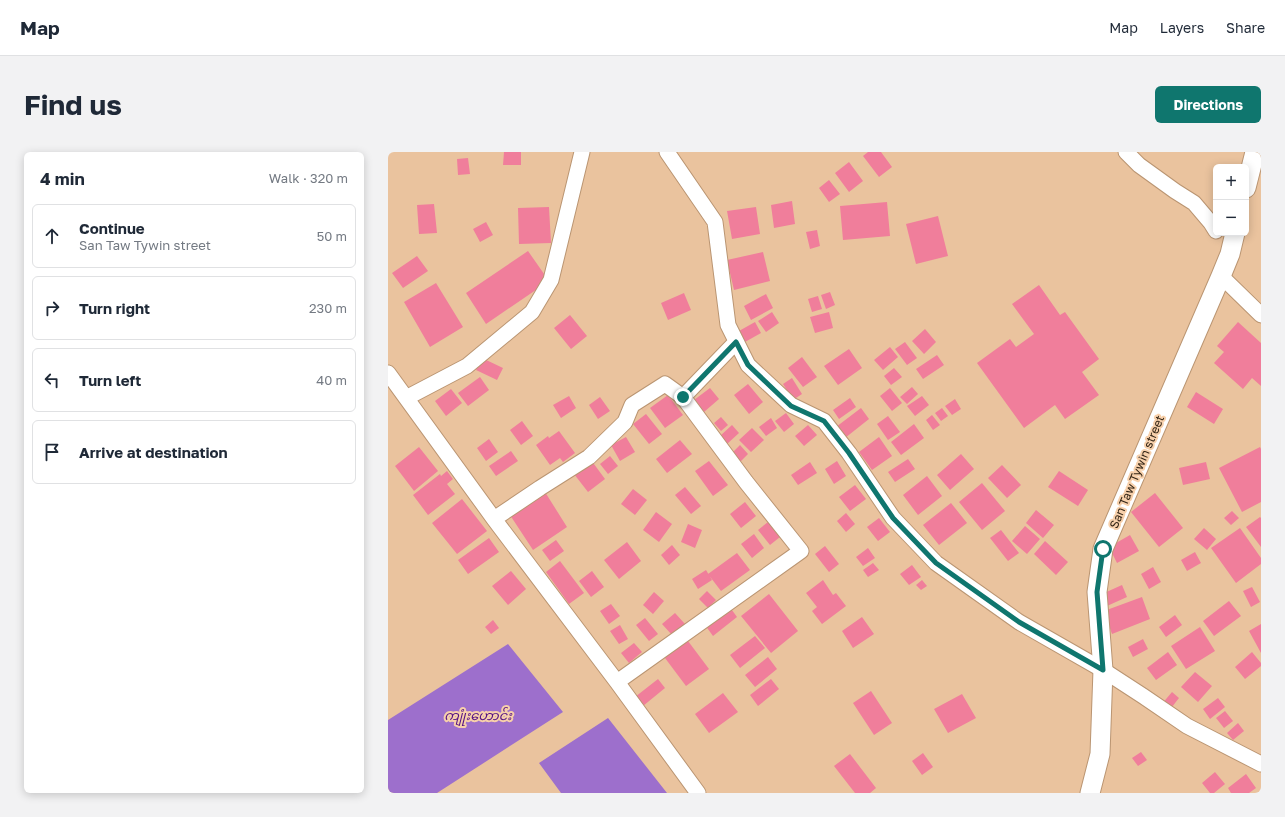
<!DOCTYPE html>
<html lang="en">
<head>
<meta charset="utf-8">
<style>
  :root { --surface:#fff; --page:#f2f2f3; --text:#1f2937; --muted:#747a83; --line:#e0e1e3; --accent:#0f766e }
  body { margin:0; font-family:"Golos Text","Noto Sans Myanmar",sans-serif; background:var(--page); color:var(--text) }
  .controls { position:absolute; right:12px; top:12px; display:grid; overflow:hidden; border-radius:6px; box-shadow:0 2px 10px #0003 }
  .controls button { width:36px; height:36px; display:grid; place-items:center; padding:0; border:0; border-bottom:1px solid var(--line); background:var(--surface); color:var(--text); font:20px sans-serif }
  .stop { position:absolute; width:12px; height:12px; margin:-9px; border:3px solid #0f766e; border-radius:50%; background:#fff }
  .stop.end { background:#0f766e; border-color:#fff; box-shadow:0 1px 4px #0008 }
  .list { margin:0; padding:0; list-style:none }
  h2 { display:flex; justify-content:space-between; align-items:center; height:52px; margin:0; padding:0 16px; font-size:17px }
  h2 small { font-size:13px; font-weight:400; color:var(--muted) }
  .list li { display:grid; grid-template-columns:26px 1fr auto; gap:12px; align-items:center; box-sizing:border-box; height:64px; margin:0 8px 8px; padding:0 8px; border:1px solid var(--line); border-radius:6px }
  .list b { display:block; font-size:15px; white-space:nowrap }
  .list p { margin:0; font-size:13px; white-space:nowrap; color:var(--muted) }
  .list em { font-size:13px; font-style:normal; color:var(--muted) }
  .icon { flex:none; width:22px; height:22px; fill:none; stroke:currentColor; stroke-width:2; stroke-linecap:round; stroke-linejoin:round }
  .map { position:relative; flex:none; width:873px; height:641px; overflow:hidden; border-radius:6px }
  header { display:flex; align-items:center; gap:24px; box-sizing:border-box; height:56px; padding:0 20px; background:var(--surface); border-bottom:1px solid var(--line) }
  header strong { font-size:19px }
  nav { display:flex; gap:22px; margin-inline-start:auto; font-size:14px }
  .intro { display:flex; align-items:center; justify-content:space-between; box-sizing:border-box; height:96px; padding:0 24px }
  h1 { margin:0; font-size:28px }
  .button { padding:10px 18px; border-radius:6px; background:var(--accent); color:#fff; font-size:14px; font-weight:700 }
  main { display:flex; gap:24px; padding:0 24px }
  aside { flex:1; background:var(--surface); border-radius:6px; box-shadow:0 2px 10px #0003 }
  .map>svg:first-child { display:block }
  .water { fill:#9d6fcc }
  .building { fill:#f07e9b }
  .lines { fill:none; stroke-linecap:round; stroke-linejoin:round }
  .minor-casing { stroke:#ba9572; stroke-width:17 }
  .tertiary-casing { stroke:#ba9572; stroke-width:21 }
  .minor { stroke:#fff; stroke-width:15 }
  .tertiary { stroke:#fff; stroke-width:19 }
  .route { stroke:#0f766e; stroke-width:5 }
  .labels { text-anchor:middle; stroke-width:4; stroke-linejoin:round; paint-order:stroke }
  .street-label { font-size:12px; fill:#322415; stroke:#f7d0ab }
  .water-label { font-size:13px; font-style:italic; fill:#541184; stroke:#f7d0ab }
</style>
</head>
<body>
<header>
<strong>Map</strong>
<nav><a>Map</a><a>Layers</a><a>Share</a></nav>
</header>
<div class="intro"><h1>Find us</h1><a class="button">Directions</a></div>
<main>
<aside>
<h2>4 min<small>Walk · 320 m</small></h2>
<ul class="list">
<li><svg class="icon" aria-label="ahead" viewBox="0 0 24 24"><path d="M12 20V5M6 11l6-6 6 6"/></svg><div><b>Continue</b><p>San Taw Tywin street</p></div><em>50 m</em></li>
<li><svg class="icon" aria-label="right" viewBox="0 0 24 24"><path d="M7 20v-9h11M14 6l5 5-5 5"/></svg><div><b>Turn right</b></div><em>230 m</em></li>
<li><svg class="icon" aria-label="left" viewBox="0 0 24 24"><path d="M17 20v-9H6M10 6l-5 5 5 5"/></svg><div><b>Turn left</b></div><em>40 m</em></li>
<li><svg class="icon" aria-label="arrive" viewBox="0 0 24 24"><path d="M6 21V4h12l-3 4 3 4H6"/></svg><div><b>Arrive at destination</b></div></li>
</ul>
</aside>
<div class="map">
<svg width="873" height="641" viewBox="0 0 873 641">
  <rect width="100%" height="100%" fill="#eac39e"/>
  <!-- water -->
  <path class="water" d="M120,492L175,560L49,641H0V568Z
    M220,566L279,641H173L151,611Z"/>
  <!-- building -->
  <path class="building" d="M116,0H133V13H115Z
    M480,0H493L504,15L491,25L475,4Z
    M80,6L82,22L70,23L69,7Z
    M461,10L475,29L461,40L447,21Z
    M441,28L452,42L441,50L431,36Z
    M404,49L407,72L386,76L383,53Z
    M499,50L502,84L455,88L452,54Z
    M46,52L49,81L31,82L29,53Z
    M161,55L163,91L131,92L130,56Z
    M368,55L372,82L344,87L339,59Z
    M550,64L560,104L528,112L518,72Z
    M98,70L105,83L92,90L85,77Z
    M429,78L432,94L422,97L418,80Z
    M140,99L161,129L98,172L78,141Z
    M375,100L382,129L346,138L339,108Z
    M29,104L40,119L15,136L4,121Z
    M48,131L75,175L42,195L16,150Z
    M651,133L672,163L677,160L711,207L694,220L711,243L677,267L667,253L636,276L589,211L622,187L628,195L646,182L624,152Z
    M442,140L447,153L438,157L433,143Z
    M296,141L303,158L280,168L273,151Z
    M378,142L385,156L363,168L356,154Z
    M430,144L434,157L424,160L420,147Z
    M384,160L391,171L378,180L370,169Z
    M441,160L445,176L427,181L422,165Z
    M182,163L199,184L183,197L166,176Z
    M367,170L373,181L357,190L351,179Z
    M850,170L873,191V234L864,226L855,237L826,211L836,200L829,194Z
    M537,177L548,190L536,202L524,189Z
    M517,190L529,206L519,213L507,197Z
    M502,195L510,205L495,218L486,208Z
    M461,197L474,216L450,233L436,214Z
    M549,203L556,213L535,227L528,217Z
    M414,205L429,225L415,235L400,216Z
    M94,206L115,216L109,228L88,218Z
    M506,216L514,225L503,233L496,224Z
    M92,225L101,238L80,254L70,241Z
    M404,226L414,242L405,248L395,232Z
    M360,232L375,250L361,262L346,243Z
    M524,235L530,242L519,252L512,245Z
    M322,236L331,247L316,260L306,248Z
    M502,236L514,251L504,259L492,244Z
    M63,237L74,251L58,264L47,249Z
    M808,240L835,257L826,272L799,255Z
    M280,243L295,263L277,276L262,256Z
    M181,244L188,256L173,266L165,253Z
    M534,244L541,253L527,264L519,254Z
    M212,245L222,259L210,267L201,253Z
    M462,246L468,255L451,267L445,258Z
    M567,247L573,257L564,263L557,254Z
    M473,256L481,267L457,286L448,275Z
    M554,256L560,264L553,269L547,261Z
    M398,261L406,272L396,280L387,269Z
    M258,262L274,282L261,292L245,272Z
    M544,263L552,273L545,278L538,268Z
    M500,264L512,280L500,288L489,272Z
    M333,265L340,273L333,279L326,271Z
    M383,266L389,276L378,284L371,275Z
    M134,269L145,284L133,293L122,278Z
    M526,272L536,286L513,303L503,290Z
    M344,273L351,281L339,292L332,284Z
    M420,273L429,283L416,294L407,284Z
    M364,276L376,288L363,300L351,288Z
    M171,279L187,301L175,310L172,306L162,313L148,293L160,284L161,286Z
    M238,285L247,300L232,309L223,293Z
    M491,285L504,304L484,318L471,300Z
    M101,287L110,300L98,309L89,296Z
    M292,288L304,302L279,321L268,307Z
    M352,293L360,302L350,312L342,303Z
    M31,295L50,319L26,339L7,314Z
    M872,295L873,297V350L854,360L831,316Z
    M123,299L130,309L108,324L101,314Z
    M573,302L586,317L562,338L549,323Z
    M222,304L230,314L220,322L212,312Z
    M520,307L527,317L507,330L500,320Z
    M203,308L217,327L200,340L186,322Z
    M321,309L340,333L325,344L307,319Z
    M449,309L458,324L446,332L437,317Z
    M422,310L429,321L410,333L403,323Z
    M818,310L822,327L795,333L791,316Z
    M614,313L633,333L619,346L600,326Z
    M59,319L65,327L59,332L67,342L40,363L25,343L52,322L53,324Z
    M671,319L700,338L690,354L660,335Z
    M539,324L554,344L530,363L515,343Z
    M594,331L617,359L594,378L571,350Z
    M467,333L478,347L462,359L451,345Z
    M297,335L313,354L303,362L287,343Z
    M245,337L259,348L247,363L233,352Z
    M157,340L179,375L145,398L122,363Z
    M767,341L795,376L771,395L743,360Z
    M74,347L99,379L69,402L44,371Z
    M357,350L368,364L353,376L342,362Z
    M563,351L579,371L551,393L535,373Z
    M648,358L666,373L655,386L638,371Z
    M844,359L851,366L843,373L836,366Z
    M268,360L284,372L271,390L255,378Z
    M458,361L467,372L458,380L449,369Z
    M872,365L873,366V395L858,375Z
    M491,366L502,380L490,389L479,375Z
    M380,370L392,385L382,393L370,378Z
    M300,372L314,378L307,396L293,390Z
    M637,374L652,387L639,402L624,389Z
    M816,376L828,387L819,398L806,387Z
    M852,376L873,406V412L848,431L823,396Z
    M613,378L631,401L620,409L602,386Z
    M366,382L376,396L364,406L353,392Z
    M742,383L751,399L729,411L721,395Z
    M101,386L111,400L80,422L70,408Z
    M168,388L176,399L162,409L154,398Z
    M657,389L680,410L668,423L646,402Z
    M239,390L253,409L231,427L216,408Z
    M284,393L292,403L281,413L273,403Z
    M437,394L451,412L441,420L427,402Z
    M480,396L487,406L475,414L468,405Z
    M807,400L813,411L799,419L793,408Z
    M349,401L362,418L333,439L320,422Z
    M172,409L196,441L181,452L158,420Z
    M485,411L491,418L480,425L475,418Z
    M524,413L533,425L521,433L512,422Z
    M765,415L773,430L761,437L753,422Z
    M318,418L324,428L310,437L304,427Z
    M123,419L138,437L120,453L104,434Z
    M204,419L216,435L203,445L191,429Z
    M435,428L445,443L448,441L458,454L434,472L424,459L429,455L418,441Z
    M534,428L539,434L533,438L528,433Z
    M734,433L739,445L719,454L714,442Z
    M864,435L872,450L863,455L855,439Z
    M319,439L328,448L320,456L311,447Z
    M266,440L276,449L265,462L255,453Z
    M381,442L410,479L383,501L353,464Z
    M754,445L762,467L724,482L716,459Z
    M841,449L853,464L826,484L815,469Z
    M223,452L232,464L221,472L212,459Z
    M341,454L349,465L325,484L317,473Z
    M287,461L297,472L284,483L274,472Z
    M787,463L794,473L778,485L771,475Z
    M474,465L486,482L465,496L454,479Z
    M257,466L270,482L261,489L248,473Z
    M105,468L111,476L103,482L97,475Z
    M873,472V501L861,479Z
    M232,473L240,487L231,492L222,479Z
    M812,475L827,499L798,517L783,494Z
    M367,484L377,496L352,516L342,503Z
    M297,485L321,517L298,534L274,502Z
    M755,487L760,497L745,505L740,495Z
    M246,491L254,500L241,511L233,501Z
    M780,500L789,513L768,528L759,516Z
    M864,500L873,511V514L857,527L847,515Z
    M380,505L389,517L367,535L357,523Z
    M807,520L824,534L810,550L793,535Z
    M270,527L277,536L255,554L247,545Z
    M383,527L391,537L370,554L362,543Z
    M483,539L504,571L486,583L465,551Z
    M784,540L791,546L780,560L773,553Z
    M335,541L350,560L321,581L307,562Z
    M574,542L588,566L560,581L546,557Z
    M830,546L837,555L822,567L815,557Z
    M837,559L845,569L836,576L828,566Z
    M850,571L856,579L845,588L839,581Z
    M753,600L759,608L750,614L744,606Z
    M535,601L545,615L534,623L524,609Z
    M462,602L488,636L482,641H467L446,614Z
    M827,620L837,632L826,641H822L814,631Z
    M858,622L868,636L861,641H843L840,636Z"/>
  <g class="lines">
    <defs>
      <path id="minor" d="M279,0L327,70L340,173L360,213L403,253L436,269L461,301L505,366L548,411L631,470L715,518L755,544L799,574L873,612
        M738,0L751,13L787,39L806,51L823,71L828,79
        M833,124L873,163
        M0,221L106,367L229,530L310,641
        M18,246L79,214L144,160L163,128L194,0
        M106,367L152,336L201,305L237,270L244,253L277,232L295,245
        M229,530L413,399L358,330L295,245L348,190"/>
      <path id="tertiary" d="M858,36L867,0
        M702,641L712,602L715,518L709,440L715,397L833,124L842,102L847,81"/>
    </defs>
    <!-- minor casing -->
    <use href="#minor" class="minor-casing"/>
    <!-- tertiary casing -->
    <use href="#tertiary" class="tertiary-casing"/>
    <!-- minor -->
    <use href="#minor" class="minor"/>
    <!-- tertiary -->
    <use href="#tertiary" class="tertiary"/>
  </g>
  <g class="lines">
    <!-- route -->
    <path class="route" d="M295,245L348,190L360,213L403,254L436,269L461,301L505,366L548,411L631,470L715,518L709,440L715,397"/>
  </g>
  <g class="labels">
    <!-- street labels -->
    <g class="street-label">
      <text transform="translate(749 320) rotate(-67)" y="4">San Taw Tywin street</text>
    </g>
    <!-- water labels -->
    <g class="water-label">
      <text x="90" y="568">ကျုံးဟောင်း</text>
    </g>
  </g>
</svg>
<div class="controls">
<button>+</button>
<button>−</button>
</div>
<div class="stop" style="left:715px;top:397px"></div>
<div class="stop end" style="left:295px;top:245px"></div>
</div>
</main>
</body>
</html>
